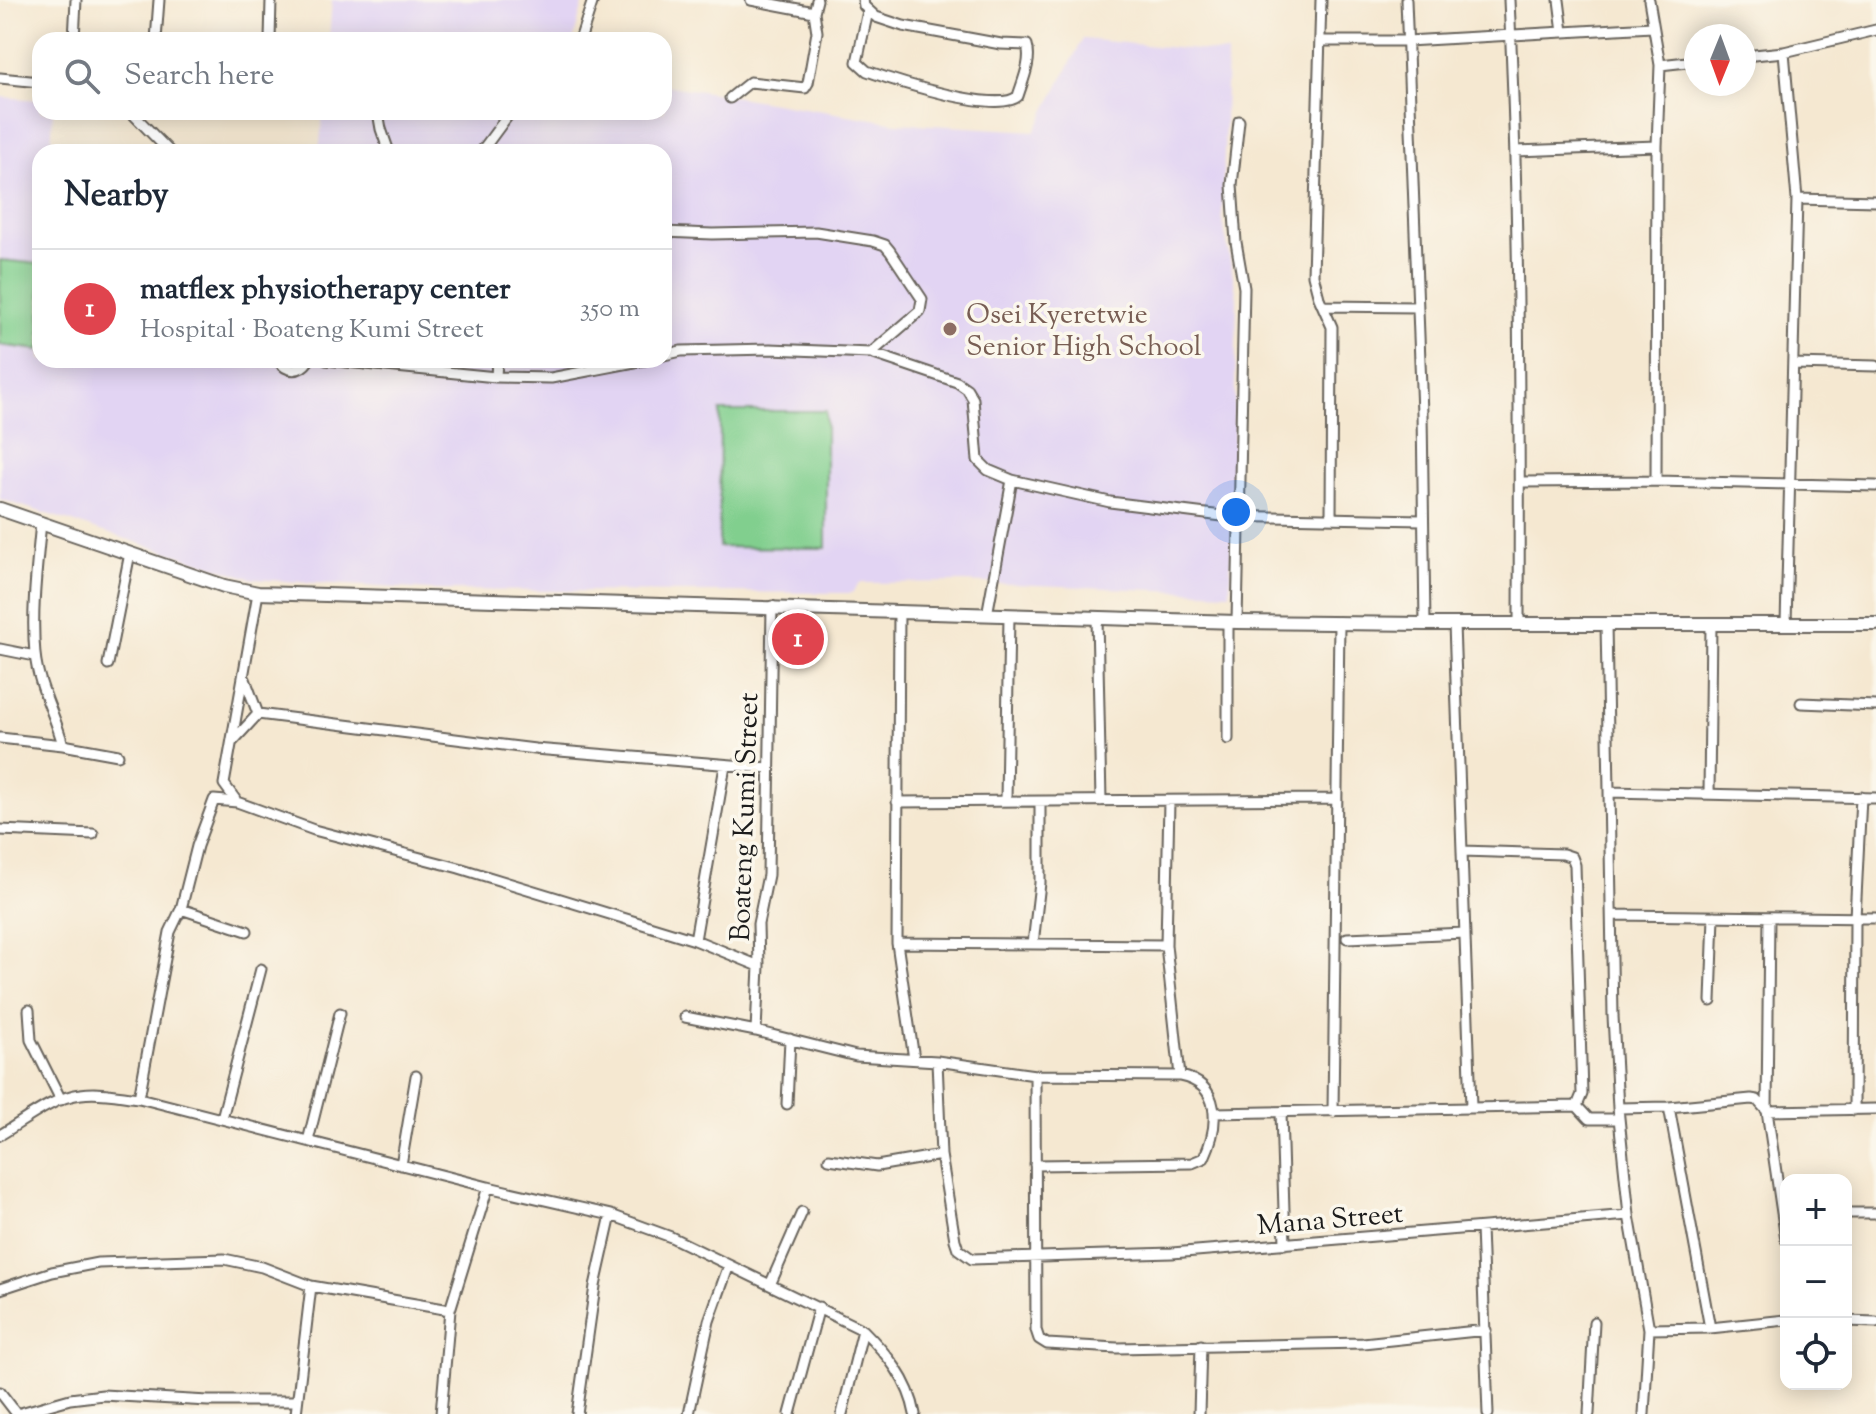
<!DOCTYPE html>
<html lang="en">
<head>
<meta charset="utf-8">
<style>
  :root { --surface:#fff; --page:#f2f2f3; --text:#1f2937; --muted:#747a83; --line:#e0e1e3; --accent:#0f766e }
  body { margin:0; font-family:"Sorts Mill Goudy",serif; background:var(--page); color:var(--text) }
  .controls { position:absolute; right:24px; bottom:24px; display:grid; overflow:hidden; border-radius:16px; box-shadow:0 4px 20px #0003 }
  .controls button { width:72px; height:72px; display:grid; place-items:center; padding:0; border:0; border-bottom:2px solid var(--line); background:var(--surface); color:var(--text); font:40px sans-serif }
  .compass { position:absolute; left:1684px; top:24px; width:72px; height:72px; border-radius:50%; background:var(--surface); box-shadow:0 4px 20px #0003; rotate:181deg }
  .you { position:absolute; left:1236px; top:512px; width:28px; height:28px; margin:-20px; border:6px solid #fff; border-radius:50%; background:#1a73e8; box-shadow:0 0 0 12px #1a73e833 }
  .badge { display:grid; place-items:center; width:52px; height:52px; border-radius:50%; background:var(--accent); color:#fff; font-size:26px; font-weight:700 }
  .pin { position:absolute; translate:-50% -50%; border:4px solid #fff; box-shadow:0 2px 8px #0006 }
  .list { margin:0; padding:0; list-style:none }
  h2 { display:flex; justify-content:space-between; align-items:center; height:104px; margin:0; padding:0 32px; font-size:34px }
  h2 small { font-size:26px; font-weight:400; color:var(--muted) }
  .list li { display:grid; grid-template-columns:52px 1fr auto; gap:24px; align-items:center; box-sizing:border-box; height:120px; padding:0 32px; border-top:2px solid var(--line) }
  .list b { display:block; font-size:30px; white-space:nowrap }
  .list p { margin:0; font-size:26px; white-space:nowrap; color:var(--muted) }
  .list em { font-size:26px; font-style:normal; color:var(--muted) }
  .icon { flex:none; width:44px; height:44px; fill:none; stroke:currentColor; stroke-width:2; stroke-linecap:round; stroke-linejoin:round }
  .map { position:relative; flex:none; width:1876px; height:1414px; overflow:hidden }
  .search { position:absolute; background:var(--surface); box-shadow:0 4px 20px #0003; left:32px; top:32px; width:640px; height:88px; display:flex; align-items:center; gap:20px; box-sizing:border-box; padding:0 28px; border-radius:24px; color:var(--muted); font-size:30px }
  .panel { position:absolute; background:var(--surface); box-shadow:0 4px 20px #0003; left:32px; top:144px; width:640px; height:224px; border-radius:24px }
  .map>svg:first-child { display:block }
  .built { fill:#e2d4f3 }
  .pitch { fill:#81cf8e; stroke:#4e7655; stroke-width:2 }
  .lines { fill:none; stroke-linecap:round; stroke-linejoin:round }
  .street-casing { stroke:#68635b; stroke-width:13 }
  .secondary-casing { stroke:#68635b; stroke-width:16 }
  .street { stroke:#fff; stroke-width:9 }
  .secondary { stroke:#fff; stroke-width:12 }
  .education-dot { fill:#8d6e63; stroke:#fbf7ec; stroke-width:3 }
  .labels { text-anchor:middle; stroke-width:7; stroke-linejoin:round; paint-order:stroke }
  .education-label { font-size:28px; fill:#785e54; stroke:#fbf7ec; text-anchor:start }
  .street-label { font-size:28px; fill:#1c1c1c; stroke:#fbf7ec }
</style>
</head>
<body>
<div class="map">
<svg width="1876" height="1414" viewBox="0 0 1876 1414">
  <rect width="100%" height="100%" fill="#fbf7ec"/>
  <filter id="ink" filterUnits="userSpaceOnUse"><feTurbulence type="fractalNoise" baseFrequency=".0125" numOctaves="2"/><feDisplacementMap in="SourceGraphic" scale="16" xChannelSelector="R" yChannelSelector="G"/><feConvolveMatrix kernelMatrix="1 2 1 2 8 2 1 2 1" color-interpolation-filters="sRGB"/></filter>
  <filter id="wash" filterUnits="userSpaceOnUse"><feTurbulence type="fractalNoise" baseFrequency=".006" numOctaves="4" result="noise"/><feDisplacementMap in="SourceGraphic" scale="32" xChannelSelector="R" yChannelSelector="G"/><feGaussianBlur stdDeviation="1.8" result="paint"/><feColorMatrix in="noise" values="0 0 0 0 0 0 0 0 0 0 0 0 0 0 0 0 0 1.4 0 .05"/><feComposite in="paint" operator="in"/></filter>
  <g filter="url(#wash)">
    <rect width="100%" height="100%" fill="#f5e8d1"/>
    <!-- built -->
    <path class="built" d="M332,0H584L573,40H329Z
      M1083,39L1227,53L1222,217L1237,298L1230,593L963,582L859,583L852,593L430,590L253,579L0,499V97L40,100V112H53L51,152H40V360H664V152H319L323,112H664V85L897,123L1035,131Z"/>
    <!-- pitch -->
    <path class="pitch" d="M0,260L40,264V350L0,345Z
      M720,411H826V548L719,547Z"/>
  </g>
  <g filter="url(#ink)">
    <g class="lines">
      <defs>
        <path id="street" d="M751,0L814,12
          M863,0L864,6L876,17L903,26L1001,44L1027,45C1032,61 1023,80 1018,96C999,115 892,80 867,71L857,62L868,11
          M1321,0L1313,275L1319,298L1332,327L1331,518
          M1406,0L1422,413L1425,624
          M1509,0C1519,208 1520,415 1519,623
          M1559,0L1563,32
          M1649,0L1660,65L1657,146L1656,481
          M74,40L76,0
          M156,40L159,0
          M270,40L271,0
          M580,40L593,0
          M1320,41H1407L1652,27
          M1784,52L1797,199L1786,624
          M1744,56L1784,52L1876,30
          M1660,65L1696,61
          M0,78L40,82
          M730,98L750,82L805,88L808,83L817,32L814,12L817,0
          M131,112L170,152
          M378,112L381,129L389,152
          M1516,151L1657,146
          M481,152L509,114
          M1797,199L1876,201
          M664,232L712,234L816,232L873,241L885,245L890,251L922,299L920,311L871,353
          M1323,306L1417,307
          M664,355L681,351L770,349L871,353L957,382L967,389L973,399L978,460L988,470L1012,480L1110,502L1222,516L1422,520
          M278,360C287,373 300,373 309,360
          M326,360L496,377L551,378L645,360
          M1793,364L1876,366
          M496,377L497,360
          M1520,482L1656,481L1876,486
          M41,522C37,566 31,611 35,654C38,686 55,714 63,745L118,755
          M899,611L897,943L914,1059
          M987,615L1012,480
          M1097,618L1101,801
          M1237,622L1244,288L1236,242L1232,185L1239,121
          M1606,623L1613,1016L1618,1108L1629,1215L1649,1329L1644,1414
          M1454,624L1471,1107
          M0,649L35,656
          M108,664L130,553
          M245,679L258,714
          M1801,703L1876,706
          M258,714L535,749L769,768
          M0,738L63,745
          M1228,739V621
          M233,741L258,714
          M1609,792L1876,798
          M1709,794L1711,624
          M235,799L224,784L258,593
          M1006,801L1009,616
          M1169,801L1166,945L1180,1076
          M897,802L1337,799
          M0,830L93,834
          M1613,915L1876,918
          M1769,917L1767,1111L1786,1240
          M247,931L181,909L197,846L214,800L237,802L314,830L459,868L695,940L759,966
          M1347,938L1465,933
          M695,940L725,766
          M897,943L1166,945
          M1033,944L1040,883V802
          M1711,1001L1714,916
          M29,1010L31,1040L61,1100
          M685,1017L756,1031L856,1056L937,1061L1035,1075L1180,1076C1222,1084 1219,1126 1204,1158L1192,1163L1035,1165
          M756,1031L759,966L758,924L768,875L772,606
          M937,1061L941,1155L955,1240L958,1249L972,1259L1172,1253L1629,1215
          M1035,1075L1036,1330L1039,1339L1047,1344L1117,1348L1363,1343L1486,1330
          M139,1098L170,932L181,909
          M787,1104L790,1039
          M1577,1106L1589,1119H1619
          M1669,1107L1710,1328
          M1618,1108L1669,1107L1751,1099L1757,1100L1767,1111L1876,1109
          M1854,1110L1855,918L1861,797
          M1281,1112L1285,1244
          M1333,1112L1339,622
          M1214,1113L1577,1106L1582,1094L1575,865L1572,857L1563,854L1462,851
          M222,1118L261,969
          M0,1135C24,1121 53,1097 81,1094C100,1091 120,1096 139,1098L488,1187L611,1215L671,1237L863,1330C887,1354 909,1380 915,1414
          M308,1141L340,1013
          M829,1159L877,1166L941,1155
          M401,1165L416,1076
          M1846,1213H1876
          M1481,1228L1488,1414
          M770,1285L802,1212
          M0,1289L52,1272L98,1263L224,1259L262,1267L311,1286L450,1310
          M1846,1321L1876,1322
          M1649,1329L1710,1328L1786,1320
          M0,1392L17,1414
          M17,1414L70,1399L103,1395L208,1401H295
          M296,1414L311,1286
          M441,1414L450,1310L488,1187
          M577,1414L595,1286L611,1215
          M689,1414L709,1321L729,1265
          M790,1414L819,1307
          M842,1414L863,1330
          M1199,1414L1201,1345
          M1589,1414L1594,1322"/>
        <path id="secondary" d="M0,509L224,586L258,593L1237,622L1425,624H1876"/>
      </defs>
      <!-- street casing -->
      <use href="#street" class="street-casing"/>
      <!-- secondary casing -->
      <use href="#secondary" class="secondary-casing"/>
      <!-- street -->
      <use href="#street" class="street"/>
      <!-- secondary -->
      <use href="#secondary" class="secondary"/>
    </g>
  </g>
  <!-- markers -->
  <circle class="education-dot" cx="950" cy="329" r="8"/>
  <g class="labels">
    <!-- education labels -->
    <g class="education-label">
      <text x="966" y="323">Osei Kyeretwie<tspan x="966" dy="32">Senior High School</tspan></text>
    </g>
    <!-- street labels -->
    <g class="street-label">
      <text transform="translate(743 817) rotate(-88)" y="10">Boateng Kumi Street</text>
      <text transform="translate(1330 1218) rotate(-5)" y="10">Mana Street</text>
    </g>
  </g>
</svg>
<div class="controls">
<button>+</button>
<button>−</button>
<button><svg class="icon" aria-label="locate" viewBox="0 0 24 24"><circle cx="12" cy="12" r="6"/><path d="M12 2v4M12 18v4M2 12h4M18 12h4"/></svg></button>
</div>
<svg class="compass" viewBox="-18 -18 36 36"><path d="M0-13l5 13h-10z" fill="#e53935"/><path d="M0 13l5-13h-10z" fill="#747a83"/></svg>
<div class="you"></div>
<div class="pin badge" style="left:798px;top:639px;background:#e0444e">1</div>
<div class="search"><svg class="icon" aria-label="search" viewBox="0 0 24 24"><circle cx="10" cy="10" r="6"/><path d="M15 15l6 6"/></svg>Search here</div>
<section class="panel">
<h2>Nearby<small></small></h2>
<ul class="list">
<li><span class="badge" style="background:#e0444e">1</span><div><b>matflex physiotherapy center</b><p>Hospital · Boateng Kumi Street</p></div><em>350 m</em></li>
</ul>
</section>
</div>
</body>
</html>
